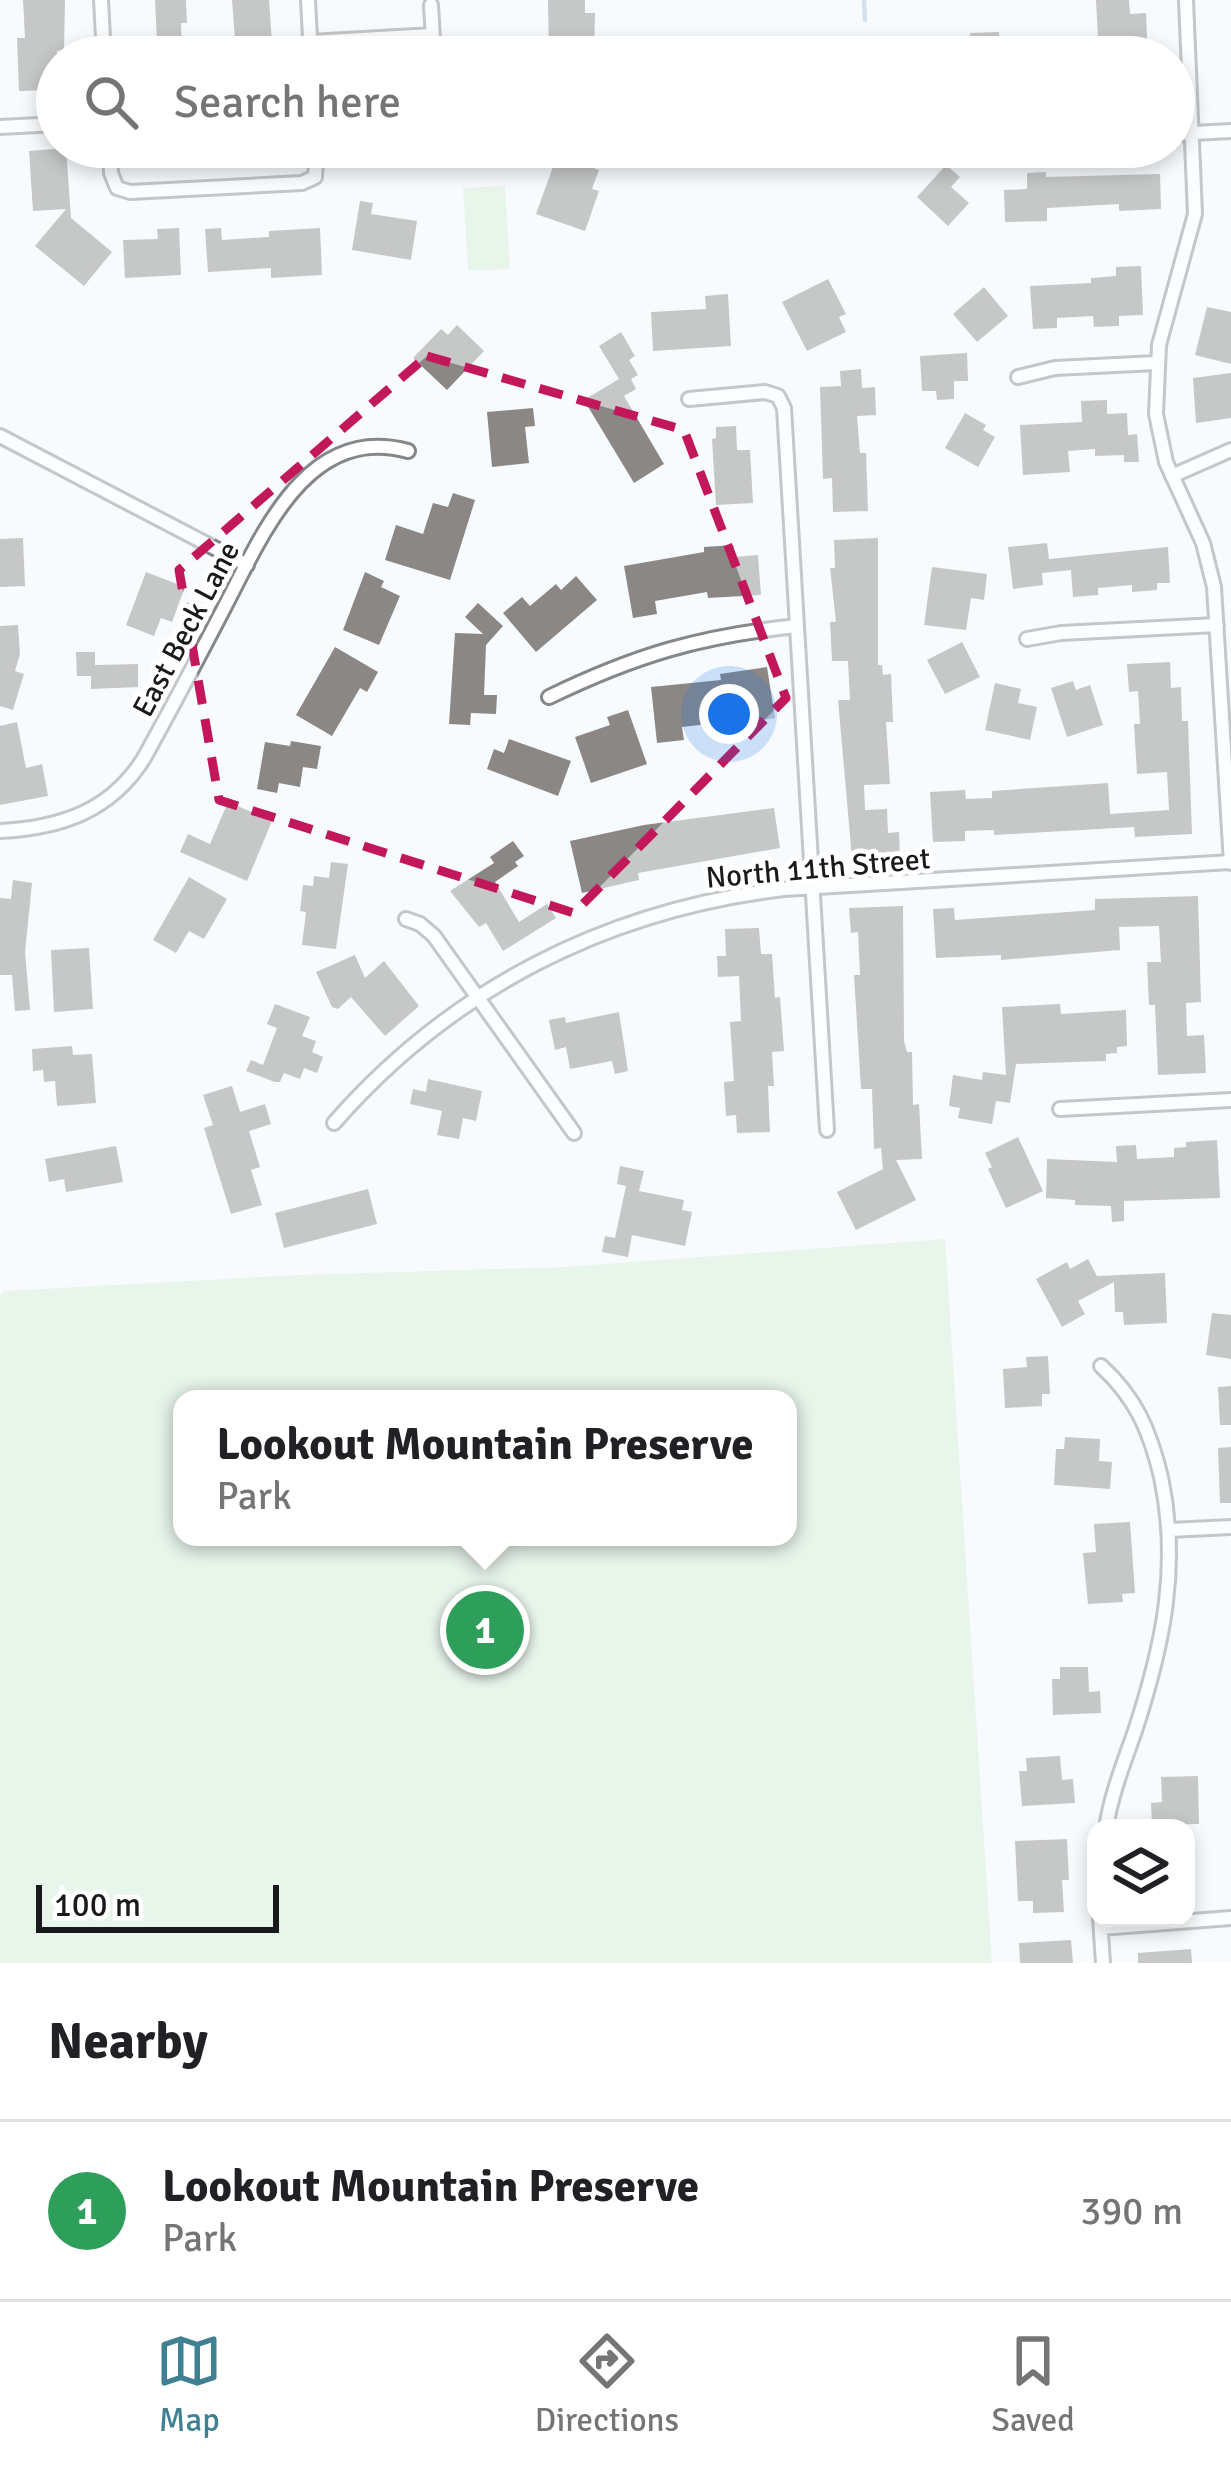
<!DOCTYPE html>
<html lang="en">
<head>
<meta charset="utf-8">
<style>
  :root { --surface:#fff; --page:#f2f2f2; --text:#202124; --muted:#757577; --line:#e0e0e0; --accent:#3f8193 }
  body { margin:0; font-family:Signika,sans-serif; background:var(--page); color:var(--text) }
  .controls { position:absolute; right:36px; bottom:36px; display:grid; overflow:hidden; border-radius:24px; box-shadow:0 6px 18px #0003 }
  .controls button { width:108px; height:108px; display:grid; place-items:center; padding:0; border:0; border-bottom:3px solid var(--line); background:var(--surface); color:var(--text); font:60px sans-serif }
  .scale { position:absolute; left:36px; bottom:30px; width:243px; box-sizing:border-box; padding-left:12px; border:6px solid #181a1b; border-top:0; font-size:33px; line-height:42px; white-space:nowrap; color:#181a1b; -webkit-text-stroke:9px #fff; paint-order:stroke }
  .you { position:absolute; left:729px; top:714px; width:42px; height:42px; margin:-30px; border:9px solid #fff; border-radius:50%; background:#1a73e8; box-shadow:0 0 0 18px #1a73e833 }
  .badge { display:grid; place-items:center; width:78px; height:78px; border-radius:50%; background:var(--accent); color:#fff; font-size:39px; font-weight:700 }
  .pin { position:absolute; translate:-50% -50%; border:6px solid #fff; box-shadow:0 3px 12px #0006 }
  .popup { position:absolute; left:173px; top:1390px; width:624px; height:156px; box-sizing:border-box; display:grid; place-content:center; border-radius:24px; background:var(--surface); filter:drop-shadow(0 3px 9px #0005); font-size:39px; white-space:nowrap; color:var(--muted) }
  .popup b { font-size:45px; color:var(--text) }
  .popup::after { content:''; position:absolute; left:50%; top:100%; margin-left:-24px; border:24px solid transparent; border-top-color:var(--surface) }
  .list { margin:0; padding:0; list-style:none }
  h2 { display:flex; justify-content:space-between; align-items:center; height:156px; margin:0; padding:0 48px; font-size:51px }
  h2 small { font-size:39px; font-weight:400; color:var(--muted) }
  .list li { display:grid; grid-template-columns:78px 1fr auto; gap:36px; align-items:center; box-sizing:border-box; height:180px; padding:0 48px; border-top:3px solid var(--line) }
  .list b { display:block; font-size:45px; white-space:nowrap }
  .list p { margin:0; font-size:39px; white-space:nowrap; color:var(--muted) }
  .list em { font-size:39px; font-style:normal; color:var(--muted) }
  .icon { flex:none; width:66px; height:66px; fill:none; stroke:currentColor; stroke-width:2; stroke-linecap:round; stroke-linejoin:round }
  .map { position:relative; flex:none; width:1231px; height:1963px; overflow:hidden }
  .search { position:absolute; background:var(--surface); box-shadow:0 6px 18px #0003; left:36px; right:36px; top:36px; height:132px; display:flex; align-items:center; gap:30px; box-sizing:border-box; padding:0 42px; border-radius:66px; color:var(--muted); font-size:45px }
  .sheet { height:336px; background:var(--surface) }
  nav { display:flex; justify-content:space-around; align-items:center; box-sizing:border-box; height:168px; border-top:3px solid var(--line); background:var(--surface); font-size:33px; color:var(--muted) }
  nav a { display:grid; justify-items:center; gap:6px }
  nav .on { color:var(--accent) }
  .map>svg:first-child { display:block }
  .green { fill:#d6eed6; fill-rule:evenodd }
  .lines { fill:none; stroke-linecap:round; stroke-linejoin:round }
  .stream { stroke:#a8bedc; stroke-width:4.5 }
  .building { fill:#8b8785 }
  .minor-casing { stroke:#85888b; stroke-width:18 }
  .minor { stroke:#fff; stroke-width:12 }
  .marked { fill:none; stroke:#c2185b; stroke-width:9; stroke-dasharray:24 15; stroke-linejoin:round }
  .labels { text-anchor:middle; stroke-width:10; stroke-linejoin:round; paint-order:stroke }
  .street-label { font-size:30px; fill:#181a1b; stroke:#fff }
</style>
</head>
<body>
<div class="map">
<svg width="1231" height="1963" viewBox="0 0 1231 1963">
  <rect width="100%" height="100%" fill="#f8fbfe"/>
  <!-- green -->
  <path class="green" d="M505,186L510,269L468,271L463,188Z
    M945,1239L992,1963H0V1296L4,1291L297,1275L564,1267ZM182,1399H788V1537H182Z"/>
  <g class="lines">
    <!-- stream -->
    <path class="stream" d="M864,0L865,20"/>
  </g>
  <!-- building -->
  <path class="building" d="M23,0H65L64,50L57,51V86L53,90L19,91L17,38H25Z
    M155,0H186L187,23H181L182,57H144L143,41H157Z
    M232,0H269L273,57H227L226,41L235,40Z
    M548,0H585V13H595L594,57H549Z
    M1096,0H1129L1130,14L1146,13L1148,57H1099Z
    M999,32V40L1013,39L1014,57H972L970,33Z
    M550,147H574L570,159L599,170L592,189L599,191L585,231L536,214L555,161L546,157Z
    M66,148L71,218L112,252L84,286L35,246L66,209L33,211L29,151Z
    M946,165L960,177L951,187L969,203L948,226L917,197Z
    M1046,172V177L1160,174L1161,209L1119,211V204L1047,208V221L1005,222L1004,190L1027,189V173Z
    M360,201L373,203L371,214L417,221L411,260L352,250Z
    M179,228L181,275L125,278L123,240L158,239L157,229Z
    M221,228L222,240L269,237V231L320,228L322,275L271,278V268L208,272L205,229Z
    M1141,266L1143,315L1119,316V326L1094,327L1093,316L1057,318V328L1033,329L1030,286L1091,283V278L1116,276V267Z
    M828,279L846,314L839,317L846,332L807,351L782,302Z
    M984,287L1008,316L977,342L953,314Z
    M728,294L731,346L653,351L651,312L706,309L705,296Z
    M1207,307L1231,312V364L1195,355Z
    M457,325L484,351L447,390L413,358L441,329L448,335Z
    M621,332L635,356L629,360L638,375L631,379L636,389L624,396L664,464L634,483L584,400L619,379L599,346Z
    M967,353L968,381H954V399L937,400L936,391H922L920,356Z
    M861,369L862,388L875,387L876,415L857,416L860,453H866L868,511L833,512L832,478L823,479L820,387L841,386L840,371Z
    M1231,373V418L1196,423L1193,378Z
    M1107,400V414L1127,413L1128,435L1137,434L1139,462H1124V455L1095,456V449L1068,451L1070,472L1023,475L1020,425L1082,422L1081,401Z
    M533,408L535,426L525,427L529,463L492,467L487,412Z
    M965,413L986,425L983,430L995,437L978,467L945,448Z
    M736,426L737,450H750L753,503L716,505L712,439L716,438V427Z
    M453,493L475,500L450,580L385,560L396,525L423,534L433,503L448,507Z
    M23,538L25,586L0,587V539Z
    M878,538V665H882L883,675L891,674L893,722H886L890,784L864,785L865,810L887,809L888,833L899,832L900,856L852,858L838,700H850L848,661H832L830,622H836L830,568H835L834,540Z
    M1047,543L1049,559L1168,547L1170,583H1157V590L1132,592V585L1098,588V595L1073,597L1071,570L1042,573L1043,585L1013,589L1008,547Z
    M734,545V557L758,555L761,595L708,598L707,592L655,601L657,614L633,618L624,566L704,552V547Z
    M932,567L987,574L984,600L971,598L966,630L924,625Z
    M146,572L185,587L172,622L161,618L154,636L126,625Z
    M365,572L384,581L381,587L400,596L379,645L343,630Z
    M576,576L597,600L536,652L503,613L522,597L530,606L556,584L561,590Z
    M478,603L503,626L486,645L484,695H497L496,714L471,713L470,725L449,724L455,633L483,634L465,617Z
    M18,625L20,654L15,671L24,674L13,710L0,706V626Z
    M962,642L980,677L945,694L927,660Z
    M335,647L378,672L367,692L360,688L332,736L296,715Z
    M76,652H95V665L138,664V687L91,689V676H77Z
    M1170,662L1171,688L1181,687L1182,721H1188L1192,834L1135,837L1134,827L994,835V830L965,831V841L933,842L930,792L965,790L966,799L992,798V791L1108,783L1110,814L1169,810L1167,772L1137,774L1134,724H1140L1138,691L1129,692L1127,664Z
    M767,667L775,718L717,727V723L682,727L684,740L657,743L651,687L721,680L720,674Z
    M1073,681L1076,690L1090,685L1103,725L1067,737L1051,688Z
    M995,683L1021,689L1018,703L1037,707L1030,740L985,730Z
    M628,710L647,764L591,783L575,737L610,725L607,717Z
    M17,722L26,768L42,764L48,796L0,805V726Z
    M509,739L571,761L558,796L487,769L494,749L504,753Z
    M291,741L321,746L317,769L303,767L300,787L279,783L277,793L257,789L265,742L290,746Z
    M228,802L272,821L247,881L180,852L188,834L210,844Z
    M774,808L780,848L638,873L639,880L582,893L570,841L644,825Z
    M513,841L524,856L515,862L518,866L495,882L519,922L547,904L556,918L503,951L486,923L479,927L450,891L494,863L490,857Z
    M331,862L348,864L336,949L302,945L306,912L300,911L303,885L313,886L314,876L329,878Z
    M189,877L227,899L204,939L189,931L176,953L153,940Z
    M13,880L32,883L25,952L30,1010L15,1011L12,975H0V898L11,899Z
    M1198,896L1201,1002L1186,1003L1187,1036L1204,1035L1206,1073L1158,1075L1155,1005H1149L1147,962H1161L1159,926L1119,927L1120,950L1001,960V955L936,958L933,909L954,908L955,920L1095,910V899Z
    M903,906L904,1041L907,1052H912L913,1105L919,1104L922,1159L896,1160L916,1200L856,1230L837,1192L883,1169L881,1148L874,1149L872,1089H861L854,975H860L858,932L851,933L849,908Z
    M759,928L761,954H772L775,998L780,997L784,1051L772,1052L774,1086H768L770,1132L737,1133L736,1115L726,1116L724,1082L734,1081L730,1022L741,1021L739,976L718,977L717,956H726L725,929Z
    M89,948L93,1009L54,1012L51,950Z
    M355,955L365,978L384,961L419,1006L385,1036L351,997L338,1009L332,1007L316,972Z
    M275,1004L310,1017L302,1036L316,1041L312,1052L323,1057L317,1073L304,1068L300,1079L284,1073L280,1082H275L246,1071L251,1060L263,1065L277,1028L267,1024Z
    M1060,1004L1061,1014L1126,1010L1127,1046L1117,1047V1053L1106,1054V1061L1016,1064L1010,1103L996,1101L992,1124L958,1118L960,1108L949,1106L953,1075L982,1080L983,1072L1006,1075L1002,1007Z
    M619,1012L628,1071L615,1074L612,1061L570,1069L566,1047L555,1050L549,1020L565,1017L566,1023Z
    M72,1046L73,1055L92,1054L96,1103L57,1106L55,1081L44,1082L43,1070L33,1071L32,1049Z
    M428,1079L482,1091L476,1121L463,1118L459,1139L437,1135L442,1111L410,1104L413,1089L426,1092Z
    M232,1086L240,1112L265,1104L271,1124L249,1131L260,1167L251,1170L262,1205L231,1214L204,1128L213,1125L203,1095Z
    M1018,1137L1043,1191L1006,1208L988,1169L992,1167L985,1153Z
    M1217,1140L1220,1198L1124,1201V1221L1112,1222L1111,1206L1075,1205V1200L1046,1198L1047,1159L1117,1162L1116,1146L1136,1145L1137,1159L1174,1157V1148L1186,1147V1142Z
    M116,1146L123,1182L66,1192L64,1179L49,1182L45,1159Z
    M620,1166L644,1171L639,1191L684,1200L682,1210L692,1212L685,1246L632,1235L628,1257L602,1252L605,1236L615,1238L626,1186L617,1184Z
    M368,1189L377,1224L284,1248L275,1213Z
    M1088,1259L1097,1276L1165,1273L1167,1323L1124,1325L1123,1312H1115L1114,1282L1078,1301L1085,1314L1062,1327L1036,1279L1067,1262L1070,1269Z
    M1212,1313L1231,1315V1359L1206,1355Z
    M1048,1356L1050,1394H1042V1406L1005,1408L1003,1369L1027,1367L1026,1357Z
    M1231,1386V1425H1220L1218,1387Z
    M1065,1437L1100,1439L1099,1461L1112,1462L1110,1489L1054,1485L1056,1449H1064Z
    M1231,1447V1503H1220L1218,1448Z
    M1130,1522L1135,1593L1122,1594L1123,1602L1088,1604L1083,1553L1096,1552L1094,1524Z
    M1060,1667H1088L1089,1692L1100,1691L1101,1713L1053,1715L1052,1679H1060Z
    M1060,1756L1062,1780L1073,1779L1075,1803L1022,1806L1019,1771H1027L1026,1758Z
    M1198,1776L1199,1824L1152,1825L1151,1803L1162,1802L1161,1777Z
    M1067,1839L1069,1880H1062L1064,1912L1033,1913V1901H1018L1015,1841Z
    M1071,1940L1073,1963H1020L1019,1943Z
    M1191,1949L1192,1963H1138V1953Z"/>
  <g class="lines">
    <defs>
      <path id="minor" d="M101,0L104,57
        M308,0L311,57
        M1186,0L1195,214L1159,345L1156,414L1166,462L1203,543L1214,587L1231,863
        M431,5L434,57
        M310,42L433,35
        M0,127L57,124
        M1174,134L1231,131
        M110,147L111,173L117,188L130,192L302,183L315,177L317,147
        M1018,377L1055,368L1156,363
        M689,399L765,392L778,396L784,408L827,1130
        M0,436L247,565
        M1172,476L1231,450
        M1027,639L1061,633L1217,625
        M549,697C636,655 700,636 797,626
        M0,831C61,828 111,811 144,758C171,709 197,660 223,610C261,538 306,423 408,451
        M406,919L420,924L434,936L574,1133
        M1060,1109L1231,1100
        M334,1123C452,988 607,910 784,889L1231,862
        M1101,1366C1136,1398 1150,1431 1161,1477C1180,1567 1163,1645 1135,1731C1124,1762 1111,1795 1106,1828
        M1170,1530L1231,1527
        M1100,1918L1103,1963
        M1101,1928L1231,1918"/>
    </defs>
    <!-- minor casing -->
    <use href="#minor" class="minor-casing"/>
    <!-- minor -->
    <use href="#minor" class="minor"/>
  </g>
  <!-- marked area -->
  <path d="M0 0H1231V1963H0ZM427,356L684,430L786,698L574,913L219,800L179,570Z" fill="#f8fbfe" fill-opacity=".55" fill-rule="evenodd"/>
  <path class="marked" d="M427,356L684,430L786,698L574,913L219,800L179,570Z"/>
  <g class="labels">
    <!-- street labels -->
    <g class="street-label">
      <text transform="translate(186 629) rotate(-62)" y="10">East Beck Lane</text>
      <text transform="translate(818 868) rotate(-5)" y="10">North 11th Street</text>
    </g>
  </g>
</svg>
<div class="controls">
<button><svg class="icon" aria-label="layers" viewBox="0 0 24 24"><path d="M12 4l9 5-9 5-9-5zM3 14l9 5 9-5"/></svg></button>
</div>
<div class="scale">100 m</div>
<div class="you"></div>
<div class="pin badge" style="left:485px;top:1630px;background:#2e9e5b">1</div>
<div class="popup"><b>Lookout Mountain Preserve</b>Park</div>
<div class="search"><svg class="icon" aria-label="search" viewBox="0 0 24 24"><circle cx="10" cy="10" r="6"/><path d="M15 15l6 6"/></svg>Search here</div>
</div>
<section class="sheet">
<h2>Nearby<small></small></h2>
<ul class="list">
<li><span class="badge" style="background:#2e9e5b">1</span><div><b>Lookout Mountain Preserve</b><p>Park</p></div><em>390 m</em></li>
</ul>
</section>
<nav>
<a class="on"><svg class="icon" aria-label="map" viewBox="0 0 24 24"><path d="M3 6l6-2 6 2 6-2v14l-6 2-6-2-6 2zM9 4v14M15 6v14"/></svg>Map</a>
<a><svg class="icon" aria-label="directions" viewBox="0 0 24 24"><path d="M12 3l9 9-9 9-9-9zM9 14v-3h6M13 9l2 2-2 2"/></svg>Directions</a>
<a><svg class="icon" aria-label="saved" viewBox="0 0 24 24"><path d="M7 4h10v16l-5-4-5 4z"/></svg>Saved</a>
</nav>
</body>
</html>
